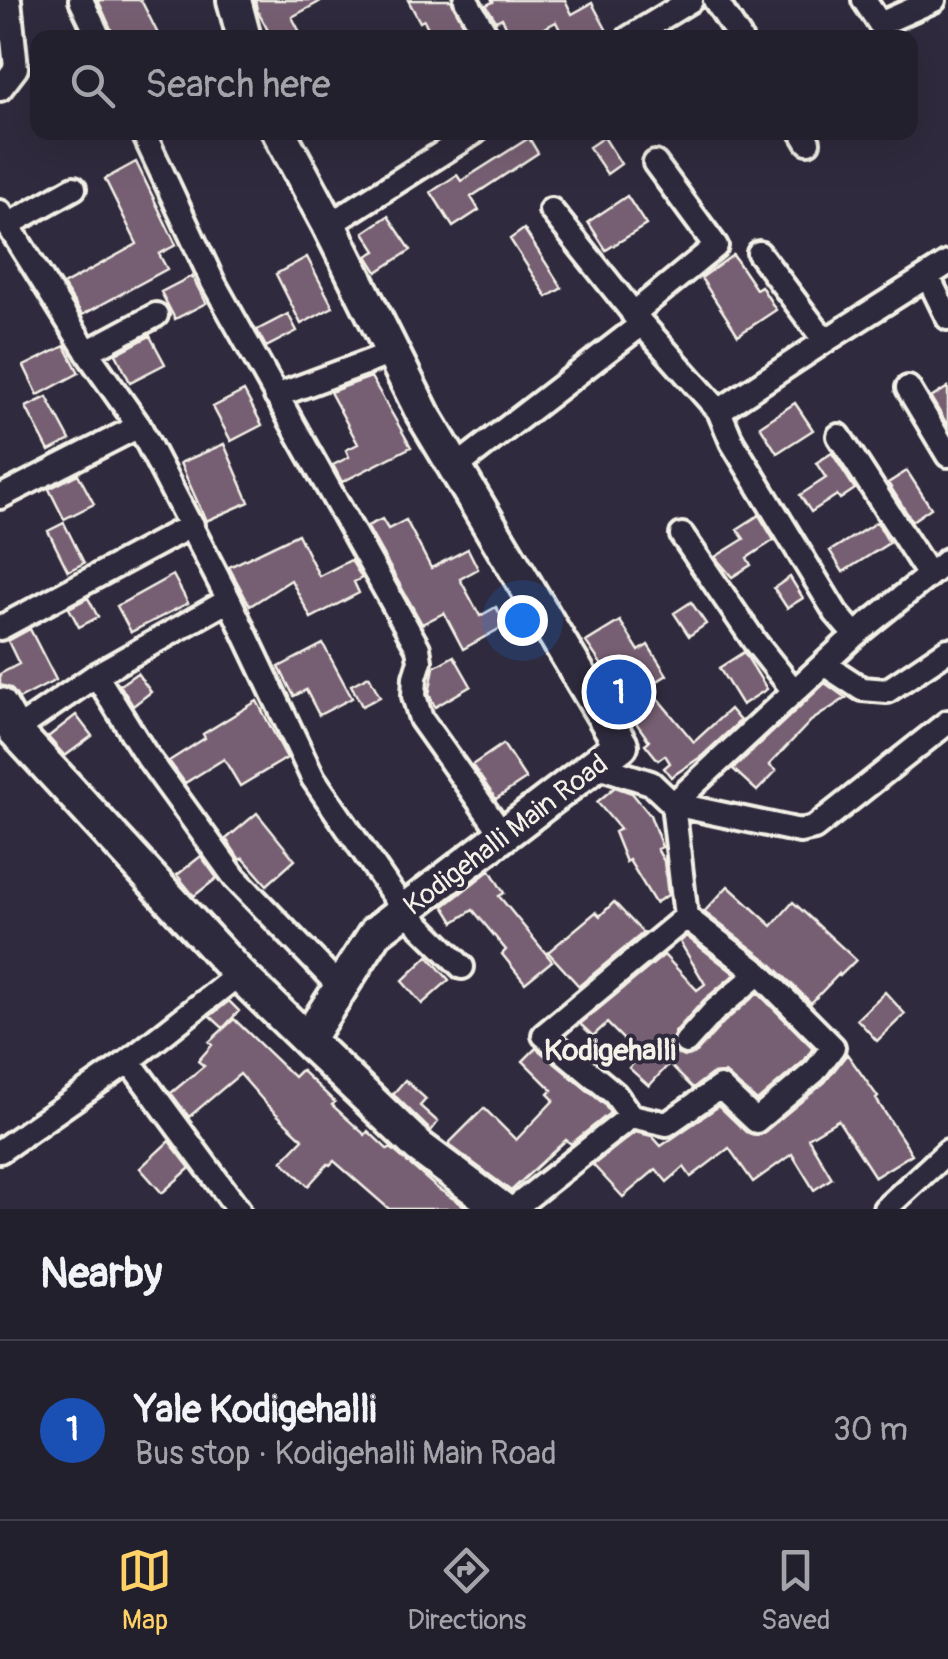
<!DOCTYPE html>
<html lang="en">
<head>
<meta charset="utf-8">
<style>
  :root { --surface:#23202e; --page:#2b2836; --text:#f1f3f6; --muted:#a3a3aa; --line:#403e4a; --accent:#ffd166 }
  body { margin:0; font-family:Pangolin,sans-serif; background:var(--page); color:var(--text) }
  .you { position:absolute; left:522px; top:620px; width:35px; height:35px; margin:-25px; border:8px solid #fff; border-radius:50%; background:#1a73e8; box-shadow:0 0 0 15px #1a73e833 }
  .badge { display:grid; place-items:center; width:65px; height:65px; border-radius:50%; background:var(--accent); color:#fff; font-size:32px; font-weight:700 }
  .pin { position:absolute; translate:-50% -50%; border:5px solid #fff; box-shadow:0 2px 10px #0006 }
  .list { margin:0; padding:0; list-style:none }
  h2 { display:flex; justify-content:space-between; align-items:center; height:130px; margin:0; padding:0 40px; font-size:42px }
  h2 small { font-size:32px; font-weight:400; color:var(--muted) }
  .list li { display:grid; grid-template-columns:65px 1fr auto; gap:30px; align-items:center; box-sizing:border-box; height:180px; padding:0 40px; border-top:2px solid var(--line) }
  .list b { display:block; font-size:38px; white-space:nowrap }
  .list p { margin:0; font-size:32px; white-space:nowrap; color:var(--muted) }
  .list em { font-size:32px; font-style:normal; color:var(--muted) }
  .icon { flex:none; width:55px; height:55px; fill:none; stroke:currentColor; stroke-width:2; stroke-linecap:round; stroke-linejoin:round }
  .map { position:relative; flex:none; width:948px; height:1209px; overflow:hidden }
  .search { position:absolute; background:var(--surface); box-shadow:0 10px 40px #0002; left:30px; right:30px; top:30px; height:110px; display:flex; align-items:center; gap:25px; box-sizing:border-box; padding:0 35px; border-radius:20px; color:var(--muted); font-size:38px }
  .sheet { height:310px; background:var(--surface) }
  nav { display:flex; justify-content:space-around; align-items:center; box-sizing:border-box; height:140px; border-top:2px solid var(--line); background:var(--surface); font-size:28px; color:var(--muted) }
  nav a { display:grid; justify-items:center; gap:5px }
  nav .on { color:var(--accent) }
  .map>svg:first-child { display:block }
  .building { fill:#765e72; stroke:#f4f1e8; stroke-width:2.5 }
  .lines { fill:none; stroke-linecap:round; stroke-linejoin:round }
  .street-casing { stroke:#f4f1e8; stroke-width:30 }
  .secondary-casing { stroke:#f4f1e8; stroke-width:40 }
  .street { stroke:#2f2a3d; stroke-width:22 }
  .secondary { stroke:#2f2a3d; stroke-width:32 }
  .labels { text-anchor:middle; stroke-width:8; stroke-linejoin:round; paint-order:stroke }
  .street-label { font-size:28px; fill:#f4f1e8; stroke:#2f2a3d }
  .neighbourhood-label { font-size:30px; font-weight:bold; fill:#f4f1e8; stroke:#2f2a3d }
</style>
</head>
<body>
<div class="map">
<svg width="948" height="1209" viewBox="0 0 948 1209">
  <rect width="100%" height="100%" fill="#2f2a3d"/>
  <filter id="ink" filterUnits="userSpaceOnUse"><feTurbulence type="fractalNoise" baseFrequency=".01" numOctaves="2"/><feDisplacementMap in="SourceGraphic" scale="20" xChannelSelector="R" yChannelSelector="G"/><feConvolveMatrix kernelMatrix="1 2 1 2 8 2 1 2 1" color-interpolation-filters="sRGB"/></filter>
  <g filter="url(#ink)">
    <!-- building -->
    <path class="building" d="M98,0H141L160,38H115Z
      M255,0H323L292,17L303,38H272L257,10Z
      M408,0H451L469,35L465,38H433L424,20L420,22Z
      M492,0H565L572,14L592,3L607,31L594,38H564L556,22L526,38H512L502,18L496,21L486,5L493,2Z
      M604,137L621,164L607,174L589,147Z
      M529,138L538,153L471,197L479,210L453,227L431,192L457,175L461,181Z
      M136,162L176,245L159,254L167,269L82,315L63,285L137,244L105,179Z
      M627,196L646,225L606,250L588,222Z
      M388,216L411,250L377,272L367,256L376,251L364,232Z
      M524,229L562,288L547,297L510,239Z
      M733,255L756,289L761,286L776,310L738,335L701,278Z
      M307,257L333,307L301,324L276,274Z
      M192,276L206,303L175,319L161,292Z
      M288,314L297,331L266,347L257,330Z
      M150,336L165,364L130,382L116,354Z
      M65,346L79,373L38,395L24,366Z
      M371,377L411,447L342,482L333,465L349,457L346,450L358,444L330,392Z
      M948,387V426L931,398Z
      M244,391L262,425L231,441L213,407Z
      M47,397L70,440L49,451L26,407Z
      M795,403L813,430L777,453L760,426Z
      M224,444L249,502L206,521L180,463Z
      M832,453L855,489L840,499L837,495L811,512L800,495L826,478L816,463Z
      M907,471L931,508L912,521L888,483Z
      M78,474L94,504L64,519L49,489Z
      M759,515L774,540L747,558L751,565L732,577L715,557L744,539L737,529Z
      M382,519L388,529L406,520L431,568L468,549L478,569L460,579L480,616L496,607L506,625L463,649L444,613L422,624L367,526Z
      M877,522L889,543L843,572L830,551Z
      M64,523L84,563L68,571L48,531Z
      M298,534L319,576L351,560L362,578L354,582L359,593L311,618L291,580L250,606L229,567Z
      M173,575L188,603L131,632L117,606Z
      M790,577L803,598L787,608L774,588Z
      M88,598L98,617L79,627L69,608Z
      M691,602L706,624L689,636L674,613Z
      M620,621L639,651L648,645L667,675L648,687L694,742L730,709L740,721L702,756L671,777L664,768L670,763L665,755L658,760L645,744L649,741L634,720L637,717L586,642Z
      M30,629L56,680L19,699L11,688L0,685V674L19,664L8,641Z
      M323,644L352,698L319,715L306,690L294,696L279,667Z
      M744,652L767,689L742,705L719,668Z
      M454,656L471,686L435,707L429,694L434,667Z
      M137,673L151,692L133,706L120,685Z
      M369,676L380,697L362,706L351,685Z
      M825,683L846,698L811,721L769,765L776,771L757,791L733,769Z
      M257,701L287,758L240,786L224,759L185,783L169,761L205,738L203,734Z
      M76,715L92,736L65,756L48,737Z
      M503,744L526,779L496,799L472,765Z
      M615,787L632,793L650,815L662,847L657,849L664,861L668,895L655,903L629,860L626,862L614,832L620,829L597,802Z
      M257,813L295,860L267,885L243,858L240,860L226,839Z
      M201,856L217,878L194,896L177,875Z
      M490,870L504,893L499,896L552,961L525,983L502,954L506,950L473,910L454,922L444,906Z
      M728,886L772,926L793,902L856,960L840,976L839,974L811,1003L768,961L704,912Z
      M614,902L643,933L579,986L548,952L596,912L600,916Z
      M686,936L735,974L704,1000L675,1032L672,1046L677,1054L684,1057L696,1053L724,1022L758,993L813,1048L804,1061L757,1101L725,1073L712,1074L693,1088L669,1064L649,1086L629,1068L640,1056L607,1023L593,1036L580,1024L664,955L697,990L705,984L680,942Z
      M428,956L449,980L422,1004L402,981Z
      M885,992L905,1014L877,1041L857,1019Z
      M229,1001L239,1011L223,1028L210,1016Z
      M234,1019L294,1077L301,1070L335,1102L332,1105L365,1135L368,1131L388,1150L391,1148L437,1188L469,1209H389L334,1161L330,1165L328,1164L308,1186L282,1161L303,1139L268,1106L240,1074L189,1117L171,1093L204,1066L198,1061L212,1045L209,1042Z
      M536,1048L604,1104L610,1113L571,1144L566,1140L511,1191L448,1144L484,1108L516,1140L554,1100L548,1094L552,1090L523,1061Z
      M847,1054L878,1097L876,1099L912,1154L875,1177L838,1120L808,1138L832,1178L814,1190L792,1154L753,1182L729,1148L691,1177L684,1167L667,1182L656,1169L623,1197L593,1165L635,1132L652,1136L661,1146L719,1106L746,1132L760,1135L825,1082Z
      M405,1080L426,1099L420,1106L438,1122L431,1131L393,1094Z
      M169,1141L190,1168L162,1193L140,1168Z"/>
    <g class="lines">
      <defs>
        <path id="street" d="M81,0L99,38
          M466,0L488,38
          M715,0L740,38
          M864,0L880,24L934,0
          M629,38L691,0
          M0,89L16,68L9,0
          M143,132L213,282L418,648L420,661L415,677L414,696L421,719L503,835
          M802,132L808,142
          M0,212L91,358L139,426L229,600L313,778L404,910L462,967
          M8,225L74,188
          M329,225L475,132
          M759,253L825,341
          M928,277L948,318
          M633,314L716,246L655,163
          M642,324L719,411L732,442L836,613L855,635
          M87,352L156,315
          M908,388L948,455
          M276,396L392,353
          M719,411L825,341L948,263
          M839,436L929,575
          M455,468L642,324L551,210
          M0,497L139,426
          M682,535L755,642L794,691
          M0,628L192,525
          M824,664L862,689L887,691L948,650
          M96,675L144,752L235,878L341,988
          M15,731L96,675L229,600
          M595,765L651,783L673,804L800,831L814,828L948,722
          M686,917L759,973
          M686,1042L714,1011L759,973L833,1047L815,1071L756,1121L720,1087L667,1124L631,1116L615,1094L544,1035L686,917L673,804L855,635L948,560
          M129,1061L238,1209
          M0,1151L129,1061L239,974
          M513,1209L631,1116
          M885,1209L948,1151"/>
        <path id="secondary" d="M234,0L244,38
          M279,132L329,225L423,414L621,745L376,932L307,1040L419,1147L502,1209
          M0,705L15,731L239,974L307,1040"/>
      </defs>
      <!-- street casing -->
      <use href="#street" class="street-casing"/>
      <!-- secondary casing -->
      <use href="#secondary" class="secondary-casing"/>
      <!-- street -->
      <use href="#street" class="street"/>
      <!-- secondary -->
      <use href="#secondary" class="secondary"/>
    </g>
  </g>
  <g class="labels">
    <!-- street labels -->
    <g class="street-label">
      <text transform="translate(505 834) rotate(-37)" y="10">Kodigehalli Main Road</text>
    </g>
    <!-- neighbourhood labels -->
    <g class="neighbourhood-label">
      <text x="610" y="1060">Kodigehalli</text>
    </g>
  </g>
</svg>
<div class="you"></div>
<div class="pin badge" style="left:619px;top:692px;background:#1a4fb4">1</div>
<div class="search"><svg class="icon" aria-label="search" viewBox="0 0 24 24"><circle cx="10" cy="10" r="6"/><path d="M15 15l6 6"/></svg>Search here</div>
</div>
<section class="sheet">
<h2>Nearby<small></small></h2>
<ul class="list">
<li><span class="badge" style="background:#1a4fb4">1</span><div><b>Yale Kodigehalli</b><p>Bus stop · Kodigehalli Main Road</p></div><em>30 m</em></li>
</ul>
</section>
<nav>
<a class="on"><svg class="icon" aria-label="map" viewBox="0 0 24 24"><path d="M3 6l6-2 6 2 6-2v14l-6 2-6-2-6 2zM9 4v14M15 6v14"/></svg>Map</a>
<a><svg class="icon" aria-label="directions" viewBox="0 0 24 24"><path d="M12 3l9 9-9 9-9-9zM9 14v-3h6M13 9l2 2-2 2"/></svg>Directions</a>
<a><svg class="icon" aria-label="saved" viewBox="0 0 24 24"><path d="M7 4h10v16l-5-4-5 4z"/></svg>Saved</a>
</nav>
</body>
</html>
